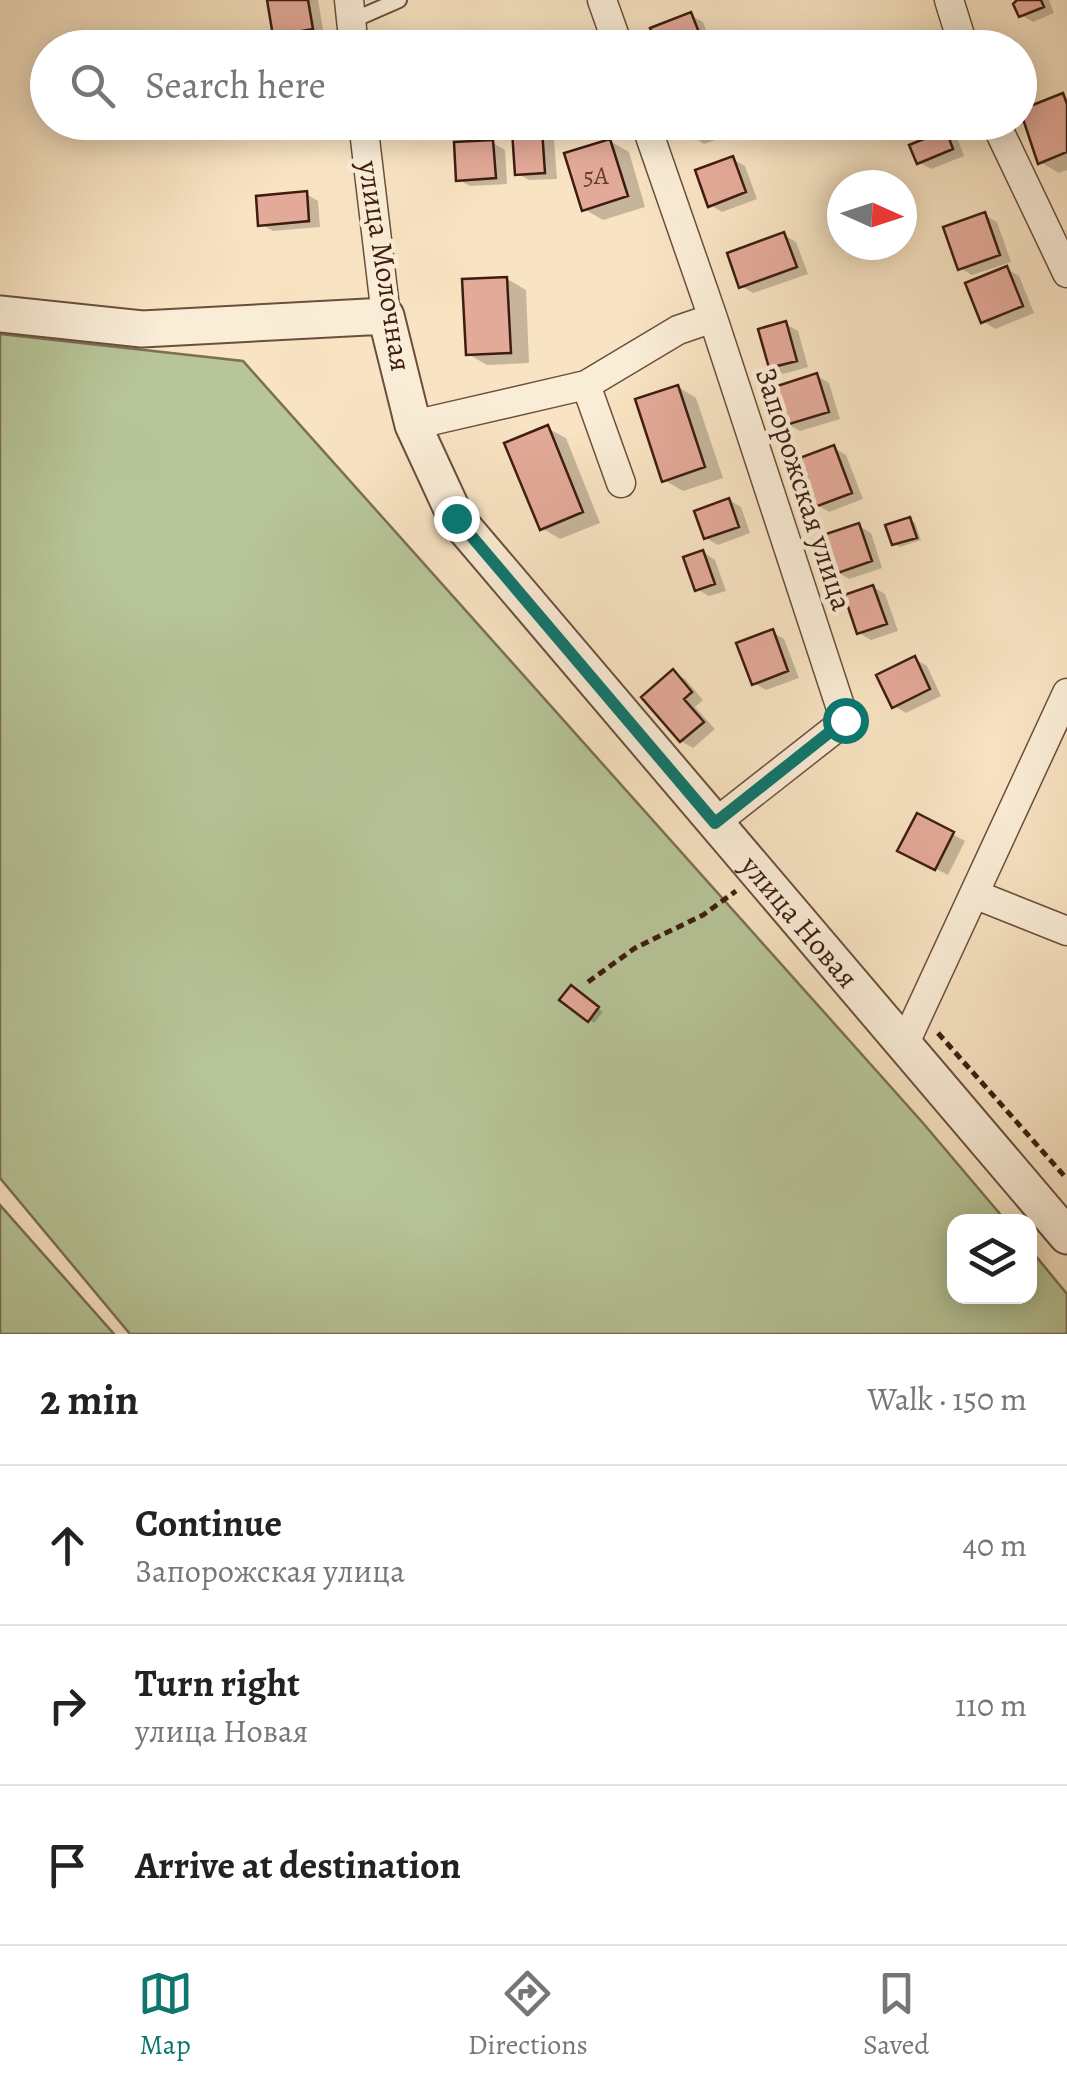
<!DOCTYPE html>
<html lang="en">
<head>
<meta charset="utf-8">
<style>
  :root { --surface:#fff; --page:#f2f2f2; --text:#222; --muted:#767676; --line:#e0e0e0; --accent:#0f766e }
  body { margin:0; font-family:Alegreya,serif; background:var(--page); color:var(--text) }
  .controls { position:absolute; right:30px; bottom:30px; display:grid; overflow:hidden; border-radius:20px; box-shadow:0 5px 25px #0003 }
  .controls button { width:90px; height:90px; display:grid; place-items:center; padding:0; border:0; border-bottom:2px solid var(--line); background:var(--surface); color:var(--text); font:50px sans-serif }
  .compass { position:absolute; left:827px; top:170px; width:90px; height:90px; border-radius:50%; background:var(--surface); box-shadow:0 5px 25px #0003; rotate:93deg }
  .stop { position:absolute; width:30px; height:30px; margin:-22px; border:8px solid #0f766e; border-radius:50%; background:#fff }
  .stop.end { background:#0f766e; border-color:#fff; box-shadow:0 2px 10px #0008 }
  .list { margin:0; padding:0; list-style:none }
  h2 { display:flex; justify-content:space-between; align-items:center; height:130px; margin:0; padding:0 40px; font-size:42px }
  h2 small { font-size:32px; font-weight:400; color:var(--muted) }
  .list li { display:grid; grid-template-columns:65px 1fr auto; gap:30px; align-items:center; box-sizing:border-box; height:160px; padding:0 40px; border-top:2px solid var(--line) }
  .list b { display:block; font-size:38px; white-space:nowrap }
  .list p { margin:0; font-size:32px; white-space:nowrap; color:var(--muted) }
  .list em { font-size:32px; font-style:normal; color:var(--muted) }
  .icon { flex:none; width:55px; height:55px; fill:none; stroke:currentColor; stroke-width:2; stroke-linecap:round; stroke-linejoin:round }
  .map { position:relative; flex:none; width:1067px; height:1334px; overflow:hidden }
  .search { position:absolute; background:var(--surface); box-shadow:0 5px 25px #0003; left:30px; right:30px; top:30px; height:110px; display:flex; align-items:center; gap:25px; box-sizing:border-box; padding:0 35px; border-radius:55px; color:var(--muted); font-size:38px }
  .sheet { height:610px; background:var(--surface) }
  nav { display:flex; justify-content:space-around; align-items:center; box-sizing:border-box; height:140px; border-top:2px solid var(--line); background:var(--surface); font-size:28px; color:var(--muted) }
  nav a { display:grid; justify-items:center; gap:5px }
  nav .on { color:var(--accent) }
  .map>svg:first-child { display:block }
  .green { fill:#b7c598; stroke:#7a7054; stroke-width:2.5 }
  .shadow { fill:#0003 }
  .building { fill:#e4aa99; stroke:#3e1c10; stroke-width:2.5 }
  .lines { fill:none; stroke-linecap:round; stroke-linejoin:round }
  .service-casing { stroke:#6c4e3c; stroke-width:18 }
  .minor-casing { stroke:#6c4e3c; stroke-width:31 }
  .tertiary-casing { stroke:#6c4e3c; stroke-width:39 }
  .path { stroke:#3e1c10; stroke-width:5; stroke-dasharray:8 5; stroke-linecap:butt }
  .service { stroke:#faedd7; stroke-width:14 }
  .minor { stroke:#faedd7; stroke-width:28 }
  .tertiary { stroke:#faedd7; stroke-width:35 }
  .route { stroke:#0f766e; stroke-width:12 }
  .labels { text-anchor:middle; stroke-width:9; stroke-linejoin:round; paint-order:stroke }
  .number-label { font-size:25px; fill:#684032 }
  .street-label { font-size:30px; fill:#3e1c10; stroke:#faedd7 }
</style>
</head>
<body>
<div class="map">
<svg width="1067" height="1334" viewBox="0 0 1067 1334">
  <rect width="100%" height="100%" fill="#f8e3c2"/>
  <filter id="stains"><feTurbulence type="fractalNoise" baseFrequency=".002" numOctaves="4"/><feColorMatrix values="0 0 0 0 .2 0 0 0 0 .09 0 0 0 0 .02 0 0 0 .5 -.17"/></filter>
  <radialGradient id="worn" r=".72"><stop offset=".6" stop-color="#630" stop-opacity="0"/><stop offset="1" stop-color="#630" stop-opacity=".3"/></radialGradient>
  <!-- green -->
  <path class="green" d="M0,334L243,361L923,1123L1006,1221L954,1222V1296H1030V1249L1067,1294V1334H130L0,1178Z
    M0,1205L114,1334H0Z"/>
  <!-- shadow -->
  <path class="shadow" d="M270,0H318L324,35L288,41L276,34Z
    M1020,0H1049L1054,13L1033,22L1021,15Z
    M690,15L703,22L713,48H660Z
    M1063,96L1067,98V170L1059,173L1040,162L1021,112Z
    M263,122H311V139L275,140L263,133Z
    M687,122H739L741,131L704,144L692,136Z
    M542,132L554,139L557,179L529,180L517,173Z
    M946,133L958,140L964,156L931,169L919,162Z
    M610,141L629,152L645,207L603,220L584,209Z
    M493,143L505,150L507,184L470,186L458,179Z
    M732,159L745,166L757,199L722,212L710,205Z
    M306,194L318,201L320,227L273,231L261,224Z
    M984,215L997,222L1011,262L972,275L960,268Z
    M784,235L796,242L808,274L753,293L741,286Z
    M1007,269L1019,276L1034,313L995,329L983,321Z
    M507,279L526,290L529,363L487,365L468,354Z
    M786,324L798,331L808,367L783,374L771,367Z
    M817,376L829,383L840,419L800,431L788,424Z
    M678,387L696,398L723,478L683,491L664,480Z
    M547,428L566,438L600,523L560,539L542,528Z
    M834,448L846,455L863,499L829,512L817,505Z
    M729,500L741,507L750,533L718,545L706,538Z
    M910,520L915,523L921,540L900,547L894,544Z
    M859,526L871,533L882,568L849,579L837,572Z
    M703,552L715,560L726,591L709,596L697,589Z
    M873,587L885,594L898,631L871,640L859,633Z
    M772,632L784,639L799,678L766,690L754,683Z
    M915,659L927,666L941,696L906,713L894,706Z
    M673,672L685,679L703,700L695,707L715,729L693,748L681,741Z
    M918,816L965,841L948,875L913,857Z
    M576,992L603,1012L594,1023L563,1000Z"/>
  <!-- building -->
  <path class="building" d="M267,0H308L313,29L273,36Z
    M1017,0H1041L1044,7L1019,17L1013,4Z
    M691,12L705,48H657L650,28Z
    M481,40L482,48H430V45Z
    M1063,93L1067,104V152L1038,164L1020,110Z
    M261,122H300V133L261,134Z
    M684,122H730L731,124L690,138Z
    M542,129L545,173L515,175L512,131Z
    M946,130L953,149L917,164L909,145Z
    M610,139L628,196L582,211L564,153Z
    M493,140L496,178L456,181L454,142Z
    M733,156L746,192L708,207L695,170Z
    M307,191L309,221L258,226L256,196Z
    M985,212L1000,255L958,270L943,227Z
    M784,232L797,267L739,288L727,253Z
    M1007,266L1023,306L981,323L965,283Z
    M507,277L511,353L466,355L462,279Z
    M786,321L797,361L769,368L758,329Z
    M817,373L829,412L786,425L774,387Z
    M678,385L705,467L662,482L635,399Z
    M548,425L583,512L540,530L504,443Z
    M834,445L852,493L815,507L797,459Z
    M729,498L739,527L704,539L694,511Z
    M910,517L917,538L892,545L885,525Z
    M859,523L872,561L835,574L823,535Z
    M703,550L715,584L695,591L683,557Z
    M873,585L887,624L857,634L844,595Z
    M773,629L788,671L752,685L736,643Z
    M915,656L930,689L892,708L876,675Z
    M673,669L692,692L684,699L704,722L680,742L641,697Z
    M917,813L954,832L935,870L897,851Z
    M571,985L599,1007L588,1022L559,1000Z"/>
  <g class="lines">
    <defs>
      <path id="service" d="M351,21L399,0"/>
      <path id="minor" d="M349,0L354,48
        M602,0L619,48
        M949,0L964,48
        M363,122L386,316
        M645,122L713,318L845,721L715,823
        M995,122L1067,273
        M586,385L621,483
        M413,425L586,385L678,330L713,318
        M974,894L1067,931
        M904,1045L1067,693"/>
      <g id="tertiary">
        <path id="s1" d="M0,314L142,329L386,316L413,425L456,518L1067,1236"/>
      </g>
    </defs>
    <!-- service casing -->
    <use href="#service" class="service-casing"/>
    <!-- minor casing -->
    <use href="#minor" class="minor-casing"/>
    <!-- tertiary casing -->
    <use href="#tertiary" class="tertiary-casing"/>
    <!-- path -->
    <path class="path" d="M588,982L635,948L703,915L736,891
      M938,1033L1067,1179"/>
    <!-- service -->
    <use href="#service" class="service"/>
    <!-- minor -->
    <use href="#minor" class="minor"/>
    <!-- tertiary -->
    <use href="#tertiary" class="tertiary"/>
  </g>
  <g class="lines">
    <!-- route -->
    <path class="route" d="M456,518L715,823L845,720"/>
  </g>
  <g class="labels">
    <!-- number labels -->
    <g class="number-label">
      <text x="596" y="184">5А</text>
    </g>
    <!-- street labels -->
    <g class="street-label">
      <text transform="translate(385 266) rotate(81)" y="10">улица Молочная</text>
      <text transform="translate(804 489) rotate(72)" y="10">Запорожская улица</text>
      <text dy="10" stroke="none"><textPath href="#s1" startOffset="1132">улица Новая</textPath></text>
    </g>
  </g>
  <rect width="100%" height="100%" filter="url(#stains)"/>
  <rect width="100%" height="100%" fill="url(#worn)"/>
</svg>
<div class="controls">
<button><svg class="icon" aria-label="layers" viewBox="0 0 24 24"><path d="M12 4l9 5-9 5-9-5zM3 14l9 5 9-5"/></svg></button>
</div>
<svg class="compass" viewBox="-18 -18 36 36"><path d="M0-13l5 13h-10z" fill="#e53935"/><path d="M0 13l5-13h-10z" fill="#767676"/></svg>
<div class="stop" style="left:845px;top:720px"></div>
<div class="stop end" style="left:456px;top:518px"></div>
<div class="search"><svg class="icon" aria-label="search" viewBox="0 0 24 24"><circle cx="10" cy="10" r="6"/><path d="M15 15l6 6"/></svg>Search here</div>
</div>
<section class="sheet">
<h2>2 min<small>Walk · 150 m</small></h2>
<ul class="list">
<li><svg class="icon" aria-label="ahead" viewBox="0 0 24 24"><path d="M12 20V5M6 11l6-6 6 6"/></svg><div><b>Continue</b><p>Запорожская улица</p></div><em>40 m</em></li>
<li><svg class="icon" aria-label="right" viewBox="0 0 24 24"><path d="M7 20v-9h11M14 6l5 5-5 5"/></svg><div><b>Turn right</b><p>улица Новая</p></div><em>110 m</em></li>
<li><svg class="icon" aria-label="arrive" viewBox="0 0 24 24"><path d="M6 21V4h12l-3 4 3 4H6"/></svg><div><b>Arrive at destination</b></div></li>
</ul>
</section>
<nav>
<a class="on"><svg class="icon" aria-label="map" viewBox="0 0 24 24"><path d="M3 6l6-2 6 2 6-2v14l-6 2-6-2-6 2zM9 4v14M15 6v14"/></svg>Map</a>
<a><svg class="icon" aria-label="directions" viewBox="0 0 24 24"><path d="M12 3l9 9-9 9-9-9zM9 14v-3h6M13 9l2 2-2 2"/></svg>Directions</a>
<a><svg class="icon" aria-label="saved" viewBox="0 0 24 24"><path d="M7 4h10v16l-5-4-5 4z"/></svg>Saved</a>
</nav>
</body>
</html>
